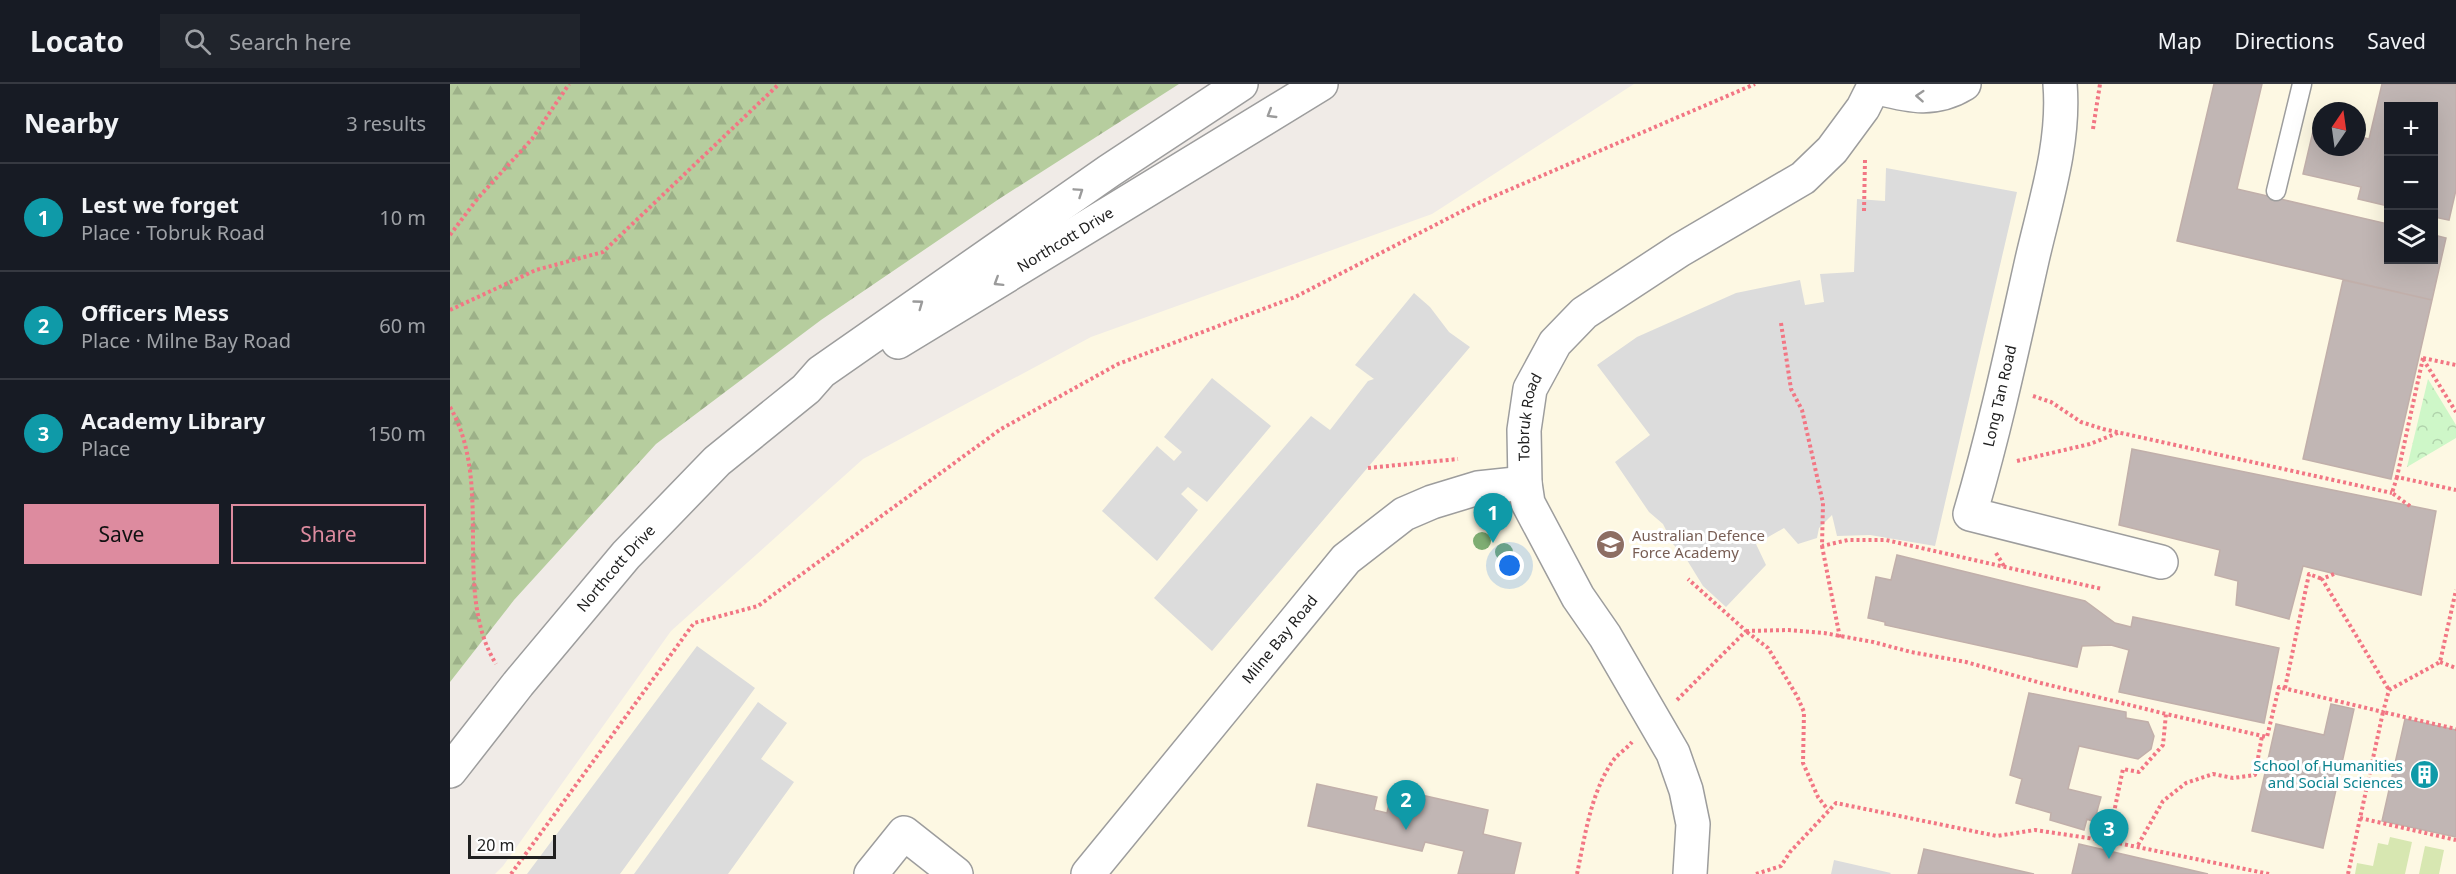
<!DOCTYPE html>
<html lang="en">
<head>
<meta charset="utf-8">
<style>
  :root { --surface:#171b24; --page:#20242c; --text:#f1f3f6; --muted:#9ea1a6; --line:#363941; --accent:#dd8b9f }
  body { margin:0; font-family:"Noto Sans",sans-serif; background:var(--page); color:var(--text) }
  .controls { position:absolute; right:18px; top:18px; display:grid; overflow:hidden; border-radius:0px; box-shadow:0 6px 24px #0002 }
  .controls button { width:54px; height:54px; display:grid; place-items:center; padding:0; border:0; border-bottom:2px solid var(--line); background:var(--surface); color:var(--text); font:30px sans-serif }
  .compass { position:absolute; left:1862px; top:18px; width:54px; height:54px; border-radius:50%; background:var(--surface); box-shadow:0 6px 24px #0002; rotate:13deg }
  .scale { position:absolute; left:18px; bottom:15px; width:88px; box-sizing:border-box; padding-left:6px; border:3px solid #202020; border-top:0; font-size:16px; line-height:21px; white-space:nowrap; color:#202020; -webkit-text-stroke:4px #fff; paint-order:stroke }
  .you { position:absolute; left:1060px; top:482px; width:21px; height:21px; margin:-15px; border:4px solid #fff; border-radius:50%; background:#1a73e8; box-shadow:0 0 0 9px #1a73e833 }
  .badge { display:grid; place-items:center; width:39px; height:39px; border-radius:50%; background:var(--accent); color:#fff; font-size:20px; font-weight:700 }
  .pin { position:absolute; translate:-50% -50px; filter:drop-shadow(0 2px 3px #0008) }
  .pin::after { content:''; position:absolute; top:32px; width:21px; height:18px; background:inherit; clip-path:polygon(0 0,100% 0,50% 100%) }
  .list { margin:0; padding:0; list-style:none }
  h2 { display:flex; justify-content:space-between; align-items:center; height:78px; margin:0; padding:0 24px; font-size:26px }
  h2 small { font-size:20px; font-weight:400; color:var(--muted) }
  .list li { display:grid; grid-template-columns:39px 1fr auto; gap:18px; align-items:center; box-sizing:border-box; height:108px; padding:0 24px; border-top:2px solid var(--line) }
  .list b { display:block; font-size:22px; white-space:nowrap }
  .list p { margin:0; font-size:20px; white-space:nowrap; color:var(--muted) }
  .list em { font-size:20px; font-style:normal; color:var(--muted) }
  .actions { display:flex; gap:12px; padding:18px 24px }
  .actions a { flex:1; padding:14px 0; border:2px solid var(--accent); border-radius:0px; text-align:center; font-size:21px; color:var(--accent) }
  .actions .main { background:var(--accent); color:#111 }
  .icon { flex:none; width:33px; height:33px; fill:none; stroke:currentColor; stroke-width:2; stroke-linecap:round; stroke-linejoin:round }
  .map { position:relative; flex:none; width:2006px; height:790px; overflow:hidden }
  header { display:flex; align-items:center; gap:36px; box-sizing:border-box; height:84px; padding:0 30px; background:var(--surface); border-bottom:2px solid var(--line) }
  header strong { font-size:28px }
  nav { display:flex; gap:33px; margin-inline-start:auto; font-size:21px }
  .search { width:420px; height:54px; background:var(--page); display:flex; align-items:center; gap:15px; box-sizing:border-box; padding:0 21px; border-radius:0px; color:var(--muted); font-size:22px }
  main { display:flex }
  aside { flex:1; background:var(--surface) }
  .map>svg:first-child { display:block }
  .education { fill:#fdf8e3; fill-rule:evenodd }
  .grass { fill:#d7e7b1 }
  .forest { fill:url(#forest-firs) }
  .park { fill:url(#park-crowns) }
  .parking { fill:#dcdcdc }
  .building { fill:#c1b6b4; stroke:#c1afaa; stroke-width:1.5 }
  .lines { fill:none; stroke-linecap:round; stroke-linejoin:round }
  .service-casing { stroke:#9d9d9d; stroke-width:21 }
  .minor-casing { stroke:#9d9d9d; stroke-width:36 }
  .tertiary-casing { stroke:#9d9d9d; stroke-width:36 }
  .path { stroke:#f27684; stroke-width:4; stroke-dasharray:3 3; stroke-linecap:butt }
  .service { stroke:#fff; stroke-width:18 }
  .minor { stroke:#fff; stroke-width:33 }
  .tertiary { stroke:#fff; stroke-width:33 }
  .tree { fill:#7ead72 }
  .oneway { stroke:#9b9b9b }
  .labels { text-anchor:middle; stroke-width:6; stroke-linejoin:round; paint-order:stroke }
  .street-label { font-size:15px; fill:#202020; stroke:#fff }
  .education-label { font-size:15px; fill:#785e54; stroke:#fff; text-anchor:start }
  .culture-label { font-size:15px; fill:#0d838f; stroke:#fff; text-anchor:end }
</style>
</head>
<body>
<header>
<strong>Locato</strong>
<div class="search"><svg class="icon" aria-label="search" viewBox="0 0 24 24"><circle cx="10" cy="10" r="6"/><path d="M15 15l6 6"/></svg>Search here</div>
<nav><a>Map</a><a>Directions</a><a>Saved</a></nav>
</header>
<main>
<aside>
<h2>Nearby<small>3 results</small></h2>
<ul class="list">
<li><span class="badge" style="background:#0f9aa8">1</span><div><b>Lest we forget</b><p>Place · Tobruk Road</p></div><em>10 m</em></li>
<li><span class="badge" style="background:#0f9aa8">2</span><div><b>Officers Mess</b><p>Place · Milne Bay Road</p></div><em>60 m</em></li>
<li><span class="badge" style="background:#0f9aa8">3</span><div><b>Academy Library</b><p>Place</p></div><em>150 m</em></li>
</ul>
<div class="actions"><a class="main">Save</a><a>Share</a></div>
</aside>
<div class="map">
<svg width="2006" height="790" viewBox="0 0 2006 790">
  <defs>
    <pattern id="forest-firs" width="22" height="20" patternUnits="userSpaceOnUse" patternTransform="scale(1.5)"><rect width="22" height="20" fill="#b6cd9e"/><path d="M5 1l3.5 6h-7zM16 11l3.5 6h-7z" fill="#9cb088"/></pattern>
    <pattern id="park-crowns" width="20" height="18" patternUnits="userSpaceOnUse" patternTransform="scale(1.5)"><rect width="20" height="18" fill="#cef7c8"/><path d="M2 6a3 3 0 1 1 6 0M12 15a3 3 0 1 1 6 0" fill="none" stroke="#b1d3ac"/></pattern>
  </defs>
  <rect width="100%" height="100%" fill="#f0ebe7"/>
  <!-- education -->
  <path class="education" d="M1184,0H2006V790H45L53,782L221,547L413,375L641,253L982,130ZM1938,22H1984V176H1938ZM1871,27H1907V63H1871Z"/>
  <!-- grass -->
  <path class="grass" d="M1940,753L1962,758L1955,790H1905L1907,779L1923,782L1928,759L1938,761Z
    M1975,762L1994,766L1989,790H1969Z"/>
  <!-- forest -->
  <path class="forest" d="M0,0H729L549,115L371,236L206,360L64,516L0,598Z"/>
  <!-- park -->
  <path class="park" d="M1978,295L2006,341V354L1957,383Z"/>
  <!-- parking -->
  <path class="parking" d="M1436,84L1567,108L1485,462L1420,451L1387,452L1382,431L1369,444L1367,454L1348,460L1334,444L1306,460L1316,481L1276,523L1253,502L1237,476L1223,460L1213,440L1199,428L1165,378L1200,351L1147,281L1187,253L1286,209L1350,196L1355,221L1374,218L1370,190L1404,188L1407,115L1435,117Z
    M964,209L980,223L999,248L1020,263L762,567L704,514L861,332L880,346L918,297L924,295L905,281Z
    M762,294L821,342L757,418L738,403L731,410L748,426L707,477L652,427L707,362L724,377L732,368L714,353Z
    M247,562L305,604L170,790H77Z
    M308,618L337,639L311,675L344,698L278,790H184Z
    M1384,776L1441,789L1440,790H1381Z"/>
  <!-- building -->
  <path class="building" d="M1764,0H1812L1787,105L1938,140V176H1984V151L1996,154L1982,216L1727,157Z
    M1932,0H2006V106L1999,136L1984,133V22H1938V122L1908,115L1911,103L1853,90L1864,43L1871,44V63H1907V52L1919,55Z
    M1893,196L1982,216L1941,395L1853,375Z
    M1682,365L1986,427L1971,511L1853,482L1839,535L1786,521L1788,497L1765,491L1770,466L1669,441Z
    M1447,471L1635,517L1665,539L1681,543L1683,533L1829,564L1814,639L1669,608L1679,566L1661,561L1632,562L1627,583L1435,541V538L1418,534L1426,493L1441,496Z
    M1579,609L1676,628V634L1698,638L1704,652L1701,665L1688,675L1629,662L1618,705L1651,713L1644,738L1637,735L1634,746L1600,736L1601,729L1566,719L1572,695L1560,691Z
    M1881,620L1904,625L1873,764L1802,747L1826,640L1874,651Z
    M1955,635L2006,646V753L1932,737Z
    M867,700L927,713L924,726L937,729L940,715L956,719L958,708L1038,726L1033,750L1071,759L1064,790H1008L1014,767L975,758L972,767L858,742Z
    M1629,760L1758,790H1622Z
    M1474,765L1584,790H1468Z"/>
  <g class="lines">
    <defs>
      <path id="service" d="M1826,107L1852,0"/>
      <g id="minor">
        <path d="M1610,0C1615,59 1595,119 1582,176C1563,261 1545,346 1520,430L1711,478"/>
        <path d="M1424,3C1457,11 1483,19 1514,0"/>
        <path d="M421,790L454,749L506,790"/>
        <path id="s1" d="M638,790L896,475L954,430L982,418L1028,404L1075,399"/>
        <path id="s2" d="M1240,790L1243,740L1236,706L1223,669L1155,552L1128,513L1078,419L1075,399L1074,346L1080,305L1105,259L1134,229L1230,166L1353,94L1382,66L1413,24L1425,0"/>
      </g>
      <g id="tertiary">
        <path id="s3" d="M448,258L871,0"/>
        <path id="s4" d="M0,687L68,600L176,471L267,377L356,305L371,288L659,87L791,0"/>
      </g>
    </defs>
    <!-- service casing -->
    <use href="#service" class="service-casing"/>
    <!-- minor casing -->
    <use href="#minor" class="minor-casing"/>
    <!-- tertiary casing -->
    <use href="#tertiary" class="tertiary-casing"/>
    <!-- path -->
    <path class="path" d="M1643,45L1650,0
      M1414,127L1415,76
      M0,151L28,114L82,55L119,0
      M0,226L86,186L153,168L329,0
      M1331,239L1341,305L1352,326L1373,419L1372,462L1398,456H1436L1652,505
      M1973,274L1947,393L2006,406
      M1973,274L2006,281
      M1973,275L2006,328
      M1583,312L1601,318L1631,338L1653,345L1942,409
      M0,323C45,401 1,507 46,580
      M1567,377L1640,360L1670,348
      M918,384L1008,375
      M1947,393L1942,409L1960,422
      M1372,462L1390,554
      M1546,469L1554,482
      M1884,490L1872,495L1939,606
      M1296,547L1338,546L1374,549L1423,558L1461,568L1516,578L1591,599L1716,630
      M1297,548L1318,564L1347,612L1354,628L1353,679L1368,713L1378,726
      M1990,578L2006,584
      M1835,604L1859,490L1872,495
      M1227,616L1296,547L1238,495
      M1910,734L2006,756
      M1688,761L1713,717L1736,699L1763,690L1783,694L1805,691L1812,652
      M61,790L244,539L308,522L551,345L668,280L845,213L1026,120L1305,0
      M1127,790C1135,752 1141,706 1165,674C1170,669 1177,664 1182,658
      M1306,790L1331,782L1340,768L1386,719L1547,752L1585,746L1658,757
      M1819,790L1658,757L1673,685L1689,688L1713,661L1716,630L1817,653L1829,603L1933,628L1939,606L1990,578L2006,506
      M1898,790L1933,628L2006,645"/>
    <!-- service -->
    <use href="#service" class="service"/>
    <!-- minor -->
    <use href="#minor" class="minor"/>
    <!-- tertiary -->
    <use href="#tertiary" class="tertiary"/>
  </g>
  <!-- trees -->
  <g class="tree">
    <circle cx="1032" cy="457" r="9"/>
    <circle cx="1054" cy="468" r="9"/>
  </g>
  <!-- one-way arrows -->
  <defs><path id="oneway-chevron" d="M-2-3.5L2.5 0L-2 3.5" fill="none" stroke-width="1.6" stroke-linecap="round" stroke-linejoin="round" transform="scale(1.5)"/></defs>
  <g class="oneway">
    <use href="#oneway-chevron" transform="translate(1470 12) rotate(-176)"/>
    <use href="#oneway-chevron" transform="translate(821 30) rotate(149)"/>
    <use href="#oneway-chevron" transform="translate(629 108) rotate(-34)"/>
    <use href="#oneway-chevron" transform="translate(548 198) rotate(148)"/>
    <use href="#oneway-chevron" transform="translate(469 220) rotate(-36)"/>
  </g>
  <!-- icons -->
  <defs>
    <symbol id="university-disc" viewBox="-11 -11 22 22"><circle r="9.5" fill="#8d6e63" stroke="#fff"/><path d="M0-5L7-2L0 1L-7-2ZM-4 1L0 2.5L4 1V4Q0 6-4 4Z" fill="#fff"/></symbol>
    <symbol id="building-disc" viewBox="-11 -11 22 22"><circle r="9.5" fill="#0f9aa8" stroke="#fff"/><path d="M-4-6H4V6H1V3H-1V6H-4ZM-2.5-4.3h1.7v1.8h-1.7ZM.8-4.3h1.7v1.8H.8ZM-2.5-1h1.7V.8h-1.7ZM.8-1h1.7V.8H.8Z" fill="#fff"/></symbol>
  </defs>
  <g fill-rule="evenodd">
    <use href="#university-disc" x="1144" y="444" width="33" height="33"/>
    <use href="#building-disc" x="1958" y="674" width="33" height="33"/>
  </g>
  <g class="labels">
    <!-- street labels -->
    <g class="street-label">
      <text dy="5" stroke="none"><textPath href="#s3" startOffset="196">Northcott Drive</textPath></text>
      <text transform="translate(1550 312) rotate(-77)" y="5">Long Tan Road</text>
      <text dy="5" stroke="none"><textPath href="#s2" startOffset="500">Tobruk Road</textPath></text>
      <text dy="5" stroke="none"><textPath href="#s4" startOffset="262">Northcott Drive</textPath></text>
      <text dy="5" stroke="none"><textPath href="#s1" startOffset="303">Milne Bay Road</textPath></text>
    </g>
    <!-- education labels -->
    <g class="education-label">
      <text x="1182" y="457">Australian Defence<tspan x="1182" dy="17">Force Academy</tspan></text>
    </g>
    <!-- culture labels -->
    <g class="culture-label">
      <text x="1953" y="687">School of Humanities<tspan x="1953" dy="17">and Social Sciences</tspan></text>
    </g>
  </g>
</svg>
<div class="controls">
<button>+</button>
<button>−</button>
<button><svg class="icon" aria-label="layers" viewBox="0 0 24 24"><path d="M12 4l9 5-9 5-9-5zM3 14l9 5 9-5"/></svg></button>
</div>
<svg class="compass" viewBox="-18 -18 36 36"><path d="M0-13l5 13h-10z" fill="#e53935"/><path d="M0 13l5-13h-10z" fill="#9ea1a6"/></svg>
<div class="scale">20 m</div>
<div class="you"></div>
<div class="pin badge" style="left:1043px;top:459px;background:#0f9aa8">1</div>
<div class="pin badge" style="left:956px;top:746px;background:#0f9aa8">2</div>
<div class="pin badge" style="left:1659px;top:775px;background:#0f9aa8">3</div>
</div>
</main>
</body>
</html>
